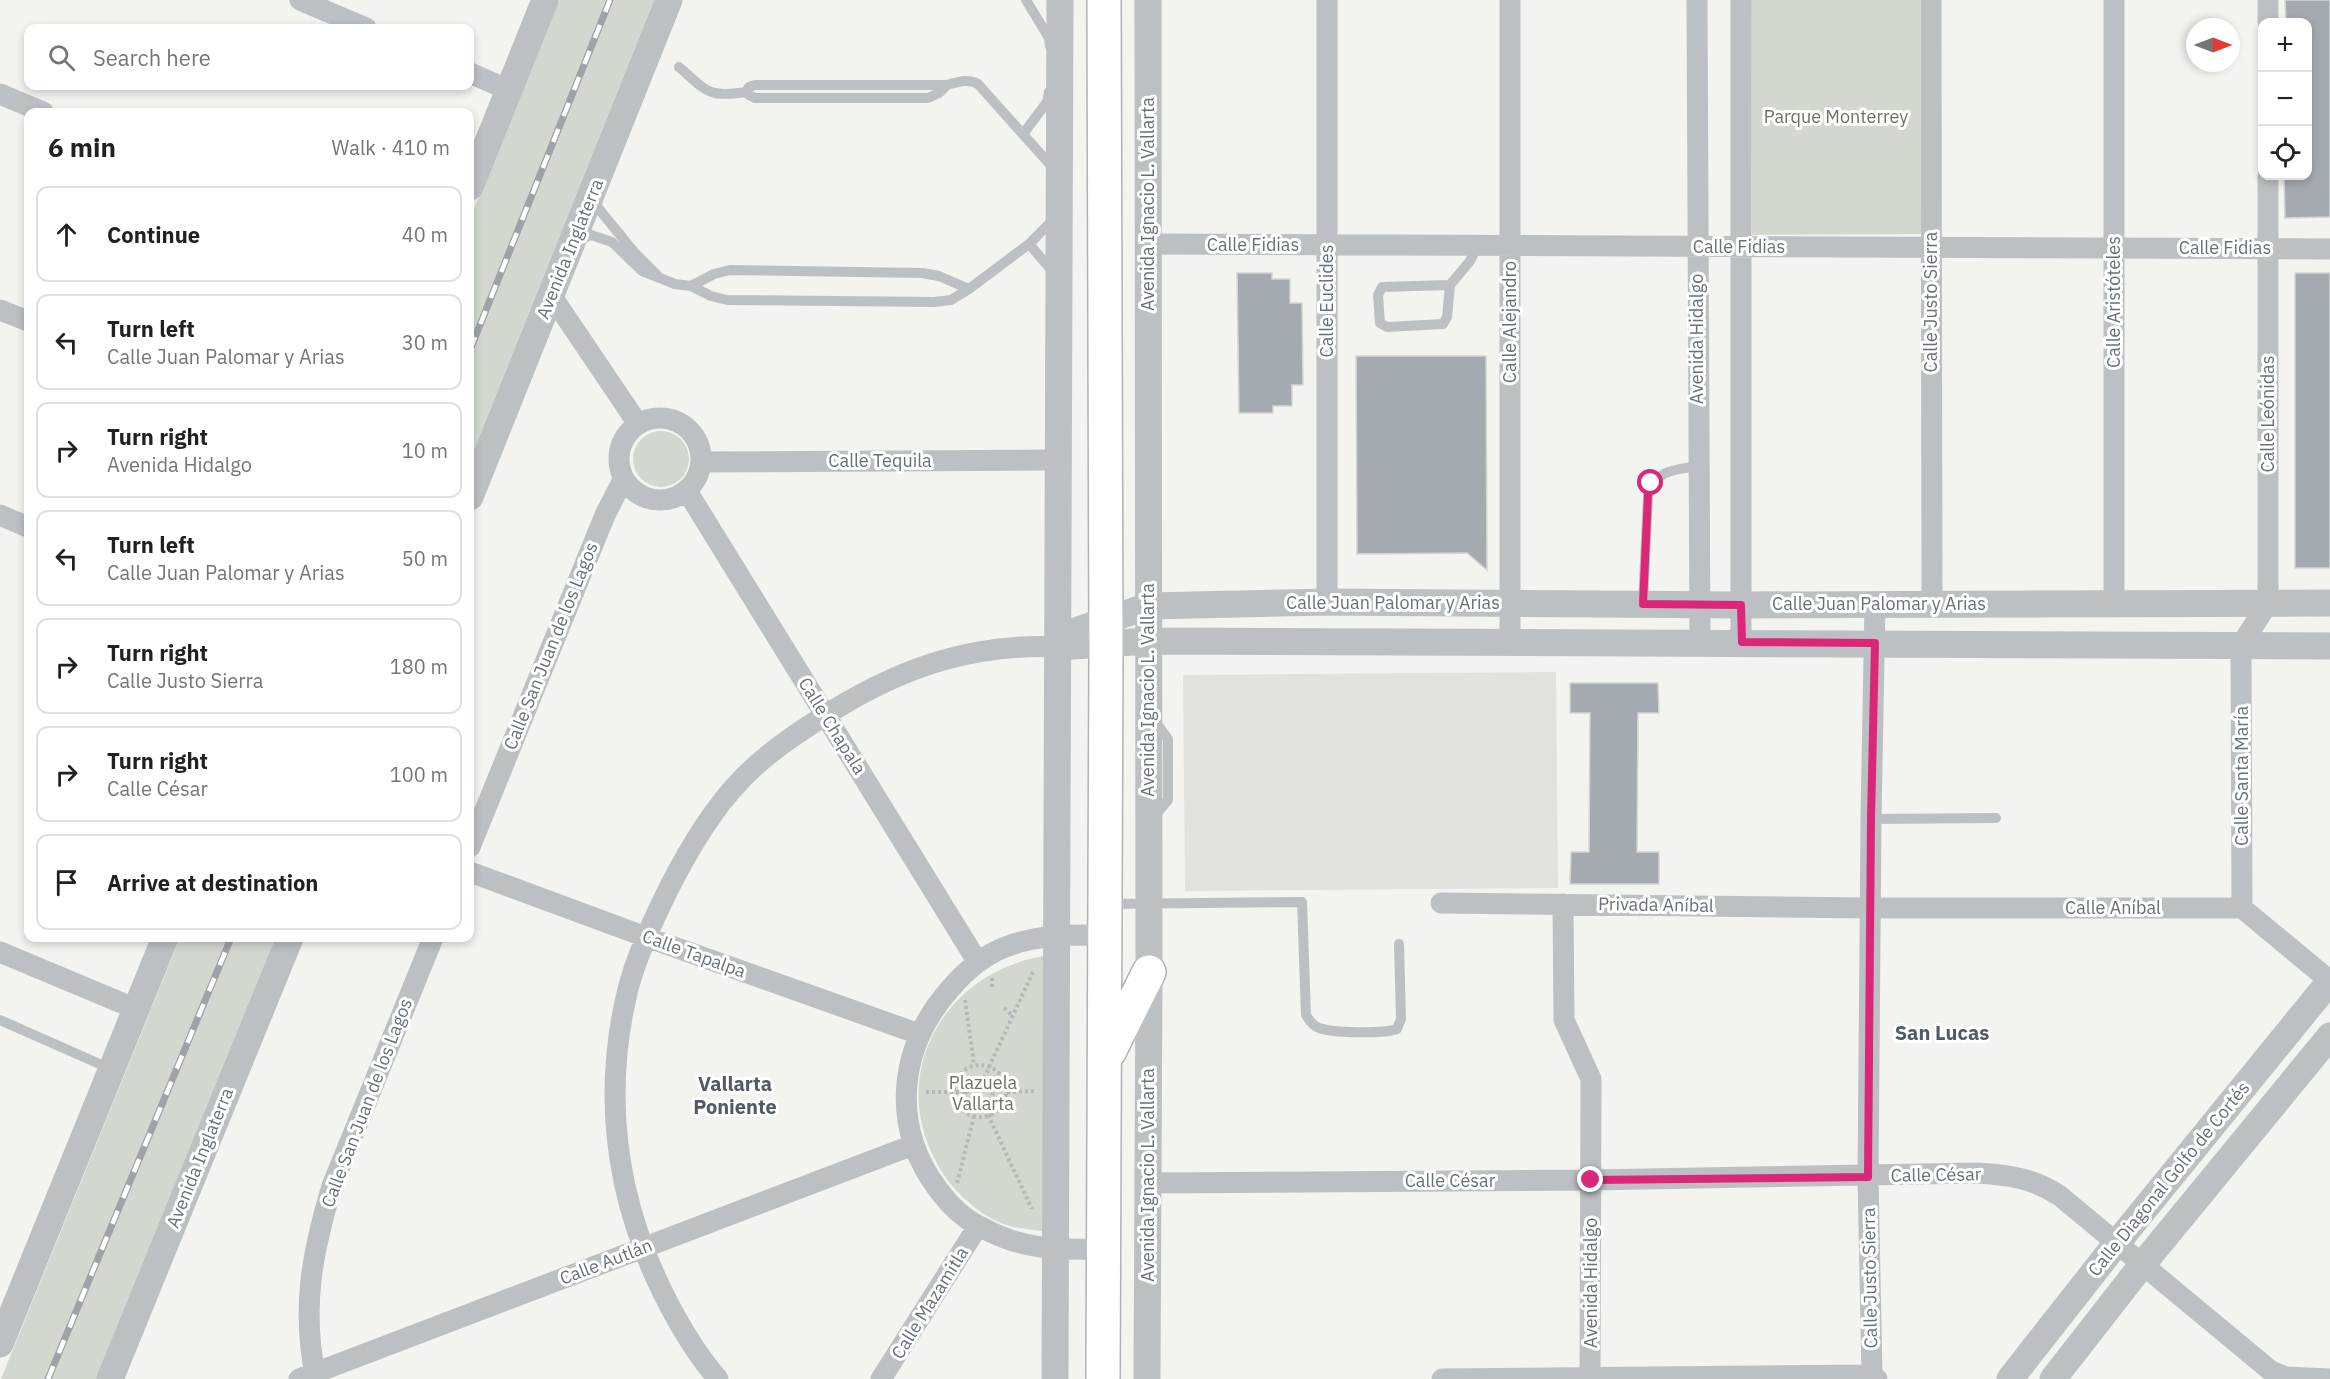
<!DOCTYPE html>
<html lang="en">
<head>
<meta charset="utf-8">
<style>
  :root { --surface:#fff; --page:#f2f2f2; --text:#202124; --muted:#757577; --line:#e0e0e0 }
  body { margin:0; font-family:"IBM Plex Sans",sans-serif; background:var(--page); color:var(--text) }
  .controls { position:absolute; right:18px; top:18px; display:grid; overflow:hidden; border-radius:12px; box-shadow:0 3px 9px #0003 }
  .controls button { width:54px; height:54px; display:grid; place-items:center; padding:0; border:0; border-bottom:2px solid var(--line); background:var(--surface); color:var(--text); font:30px sans-serif }
  .compass { position:absolute; left:2186px; top:18px; width:54px; height:54px; border-radius:50%; background:var(--surface); box-shadow:0 3px 9px #0003; rotate:90deg }
  .stop { position:absolute; width:18px; height:18px; margin:-14px; border:4px solid #db2777; border-radius:50%; background:#fff }
  .stop.end { background:#db2777; border-color:#fff; box-shadow:0 2px 6px #0008 }
  .list { margin:0; padding:0; list-style:none }
  h2 { display:flex; justify-content:space-between; align-items:center; height:78px; margin:0; padding:0 24px; font-size:26px }
  h2 small { font-size:20px; font-weight:400; color:var(--muted) }
  .list li { display:grid; grid-template-columns:39px 1fr auto; gap:18px; align-items:center; box-sizing:border-box; height:96px; margin:0 12px 12px; padding:0 12px; border:2px solid var(--line); border-radius:12px }
  .list b { display:block; font-size:22px; white-space:nowrap }
  .list p { margin:0; font-size:20px; white-space:nowrap; color:var(--muted) }
  .list em { font-size:20px; font-style:normal; color:var(--muted) }
  .icon { flex:none; width:33px; height:33px; fill:none; stroke:currentColor; stroke-width:2; stroke-linecap:round; stroke-linejoin:round }
  .map { position:relative; flex:none; width:2330px; height:1379px; overflow:hidden }
  .search { position:absolute; background:var(--surface); box-shadow:0 3px 9px #0003; left:24px; top:24px; width:450px; height:66px; display:flex; align-items:center; gap:15px; box-sizing:border-box; padding:0 21px; border-radius:12px; color:var(--muted); font-size:22px }
  .panel { position:absolute; background:var(--surface); box-shadow:0 3px 9px #0003; left:24px; top:108px; width:450px; height:834px; border-radius:12px }
  .map>svg:first-child { display:block }
  .built { fill:#e1e2e0 }
  .green { fill:#d2d8d0 }
  .building { fill:#a4aaaf; stroke:#d4d5d3; stroke-width:1.5 }
  .lines { fill:none; stroke-linecap:round; stroke-linejoin:round }
  .primary-casing { stroke:#afb2b6; stroke-width:36 }
  .path { stroke:#b5b7ba; stroke-width:4; stroke-dasharray:3 3; stroke-linecap:butt }
  .service { stroke:#bdc0c3; stroke-width:10 }
  .minor { stroke:#bdc0c3; stroke-width:21 }
  .tertiary { stroke:#bdc0c3; stroke-width:27 }
  .primary { stroke:#fff; stroke-width:33 }
  .rail-casing { stroke:#9fa3a8; stroke-width:7 }
  .rail { stroke:#fff; stroke-width:4.5; stroke-dasharray:14; stroke-linecap:butt }
  .route { stroke:#db2777; stroke-width:8 }
  .labels { text-anchor:middle; stroke-width:6; stroke-linejoin:round; paint-order:stroke }
  .park-label { font-size:18px; fill:#667564; stroke:#fff }
  .street-label { font-size:18px; fill:#66717d; stroke:#fff }
  .neighbourhood-label { font-size:20px; font-weight:bold; fill:#535a63; stroke:#fff }
</style>
</head>
<body>
<div class="map">
<svg width="2330" height="1379" viewBox="0 0 2330 1379">
  <rect width="100%" height="100%" fill="#f3f3f0"/>
  <!-- built -->
  <path class="built" d="M1556,672L1558,888L1185,891L1183,675Z"/>
  <!-- green -->
  <path class="green" d="M559,0H656L470,464V219Z
    M1751,0H1920L1921,234L1752,235Z
    M633 459a28 28 0 1 1 56 0a28 28 0 1 1-56 0Z
    M180,938H276L97,1379H1Z
    M1043,956L1047,958L1042,1231C1030,1230 1018,1228 1006,1225C983,1217 961,1198 946,1178C882,1087 936,975 1043,956Z"/>
  <!-- building -->
  <path class="building" d="M2285,0H2330V217L2285,218L2284,176H2307V22H2286Z
    M1237,273H1272V279H1290V303H1302L1303,385H1292V406H1273V413H1239Z
    M2295,273H2330V568H2295Z
    M1356,356H1486L1487,570L1467,553L1357,554Z
    M1570,683H1658L1659,713H1638L1637,852H1659V884H1570L1571,852H1589L1590,713H1570Z"/>
  <g class="lines">
    <defs>
      <path id="primary" d="M1109,1052L1149,972
        M1103,1379L1106,652L1104,0"/>
    </defs>
    <!-- primary casing -->
    <use href="#primary" class="primary-casing"/>
    <!-- path -->
    <path class="path" d="M992,987V976
      M965,1000L974,1065
      M1004,1008L1012,1015
      M954 1091a26 26 0 1 1 52 0a26 26 0 1 1-52 0Z
      M967 1091a13 13 0 1 1 26 0a13 13 0 1 1-26 0Z
      M984,1078L1033,972
      M926,1092H967
      M1007,1092L1036,1091
      M983,1104L1032,1209
      M957,1183L974,1116"/>
    <!-- service -->
    <path class="service" d="M1026,0L1049,38L1050,46
      M679,67C707,91 707,98 746,92L749,87L755,85H947C958,82 967,78 978,84L1055,170
      M746,92L749,95L755,98H928L939,93L947,85
      M1023,134L1047,102L1049,92
      M590,198L634,252L657,275
      M577,241L591,235L612,242L642,271L675,284L691,286L711,296L727,300L934,302L951,300L969,289L1029,244L1055,218
      M1029,244L1054,273
      M1450,285L1382,287L1378,295L1380,323L1387,327L1443,324L1447,317L1450,285L1470,261L1478,245
      M691,286L714,274L730,270L922,273L939,276L969,289
      M1643,604L1648,495C1656,469 1675,470 1698,466
      M1153,818L1168,800V739L1154,720
      M1871,819L1996,818
      M1109,904L1302,902L1306,1015C1310,1021 1312,1025 1319,1028C1332,1033 1384,1034 1397,1029L1401,1019L1399,944
      M0,1020L111,1069"/>
    <!-- minor -->
    <path class="minor" d="M300,0L366,28
      M1697,0L1700,642
      M1741,0V642
      M1931,0L1932,604
      M2268,0V22
      M470,73L509,90
      M0,94L43,112
      M1148,244L2330,249
      M551,295L638,424
      M0,310L28,321
      M619 459a41 41 0 1 1 82 0a41 41 0 1 1-82 0Z
      M701,462L1058,460
      M687,491L977,961
      M0,515L28,527
      M1327,602V0
      M2114,604V0
      M1510,643V0
      M470,847L605,515L623,480
      M470,872L646,937L919,1034
      M1441,903L1870,908H2242L2330,981
      M1563,904L1564,1020L1591,1079L1590,1379
      M2242,908L2241,645L2268,603V176
      M0,952L136,1009
      M1149,1183L1591,1180L1978,1173C2009,1175 2033,1178 2060,1196L2271,1371L2285,1377L2330,1379
      M1104,1249C1058,1250 1022,1250 981,1227C964,1219 948,1203 937,1188C890,1124 899,1047 950,989C967,969 986,953 1011,945C1042,934 1074,935 1106,935
      M1872,1375L1868,1177L1871,819L1875,604
      M299,1379L913,1145
      M316,1379C301,1309 312,1253 332,1186L433,938
      M718,1379C691,1348 672,1313 655,1276C614,1184 604,1087 628,989C637,954 654,918 670,886C689,849 711,811 740,781C767,752 803,729 837,708C906,666 976,643 1058,647
      M881,1379L978,1226
      M1442,1379L1872,1375L1877,1379"/>
    <!-- tertiary -->
    <path class="tertiary" d="M470,187L545,0
      M470,497L669,0
      M1058,637L1148,606L1327,602L1741,605L2330,603
      M1058,647L1148,641L2330,646
      M0,1344L165,938
      M110,1379L290,938
      M1055,1379L1060,0
      M1147,1379L1149,972L1148,0
      M2010,1379L2116,1244L2330,981
      M2053,1379L2142,1265L2330,1036"/>
    <!-- primary -->
    <use href="#primary" class="primary"/>
    <defs>
      <path id="rail" d="M470,350L610,0
        M48,1379L231,938"/>
    </defs>
    <!-- rail casing -->
    <use href="#rail" class="rail-casing"/>
    <!-- rail -->
    <use href="#rail" class="rail"/>
  </g>
  <g class="lines">
    <!-- route -->
    <path class="route" d="M1591,1180L1868,1177L1871,819L1875,643L1742,642L1741,605L1643,604L1648,495L1651,483"/>
  </g>
  <g class="labels">
    <!-- park labels -->
    <g class="park-label">
      <text x="1836" y="123">Parque Monterrey</text>
      <text x="983" y="1089">Plazuela<tspan x="983" dy="21">Vallarta</tspan></text>
    </g>
    <!-- street labels -->
    <g class="street-label">
      <text transform="translate(1148 204) rotate(-90)" y="6">Avenida Ignacio L. Vallarta</text>
      <text x="1253" y="251">Calle Fidias</text>
      <text x="1739" y="253">Calle Fidias</text>
      <text x="2225" y="254">Calle Fidias</text>
      <text transform="translate(570 249) rotate(-68)" y="6">Avenida Inglaterra</text>
      <text transform="translate(1327 301) rotate(-90)" y="6">Calle Euclides</text>
      <text transform="translate(1931 302) rotate(-90)" y="6">Calle Justo Sierra</text>
      <text transform="translate(2114 302) rotate(-90)" y="6">Calle Aristóteles</text>
      <text transform="translate(1510 322) rotate(-90)" y="6">Calle Alejandro</text>
      <text transform="translate(1697 339) rotate(-90)" y="6">Avenida Hidalgo</text>
      <text transform="translate(2268 414) rotate(-90)" y="6">Calle Leónidas</text>
      <text x="880" y="467">Calle Tequila</text>
      <text x="1393" y="609">Calle Juan Palomar y Arias</text>
      <text x="1879" y="610">Calle Juan Palomar y Arias</text>
      <text transform="translate(551 646) rotate(-68)" y="6">Calle San Juan de los Lagos</text>
      <text transform="translate(1148 690) rotate(-90)" y="6">Avenida Ignacio L. Vallarta</text>
      <text transform="translate(832 726) rotate(58)" y="6">Calle Chapala</text>
      <text transform="translate(2242 776) rotate(-90)" y="6">Calle Santa María</text>
      <text transform="translate(1656 905) rotate(1)" y="6">Privada Aníbal</text>
      <text x="2113" y="914">Calle Aníbal</text>
      <text transform="translate(694 954) rotate(20)" y="6">Calle Tapalpa</text>
      <text transform="translate(367 1103) rotate(-69)" y="6">Calle San Juan de los Lagos</text>
      <text transform="translate(200 1158) rotate(-68)" y="6">Avenida Inglaterra</text>
      <text transform="translate(1148 1175) rotate(-90)" y="6">Avenida Ignacio L. Vallarta</text>
      <text transform="translate(1936 1175) rotate(-1)" y="6">Calle César</text>
      <text transform="translate(2169 1179) rotate(-51)" y="6">Calle Diagonal Golfo de Cortés</text>
      <text x="1450" y="1187">Calle César</text>
      <text transform="translate(606 1262) rotate(-21)" y="6">Calle Autlán</text>
      <text transform="translate(1870 1278) rotate(-91)" y="6">Calle Justo Sierra</text>
      <text transform="translate(1591 1283) rotate(-90)" y="6">Avenida Hidalgo</text>
      <text transform="translate(930 1303) rotate(-58)" y="6">Calle Mazamitla</text>
    </g>
    <!-- neighbourhood labels -->
    <g class="neighbourhood-label">
      <text x="1942" y="1040">San Lucas</text>
      <text x="735" y="1091">Vallarta<tspan x="735" dy="23">Poniente</tspan></text>
    </g>
  </g>
</svg>
<div class="controls">
<button>+</button>
<button>−</button>
<button><svg class="icon" aria-label="locate" viewBox="0 0 24 24"><circle cx="12" cy="12" r="6"/><path d="M12 2v4M12 18v4M2 12h4M18 12h4"/></svg></button>
</div>
<svg class="compass" viewBox="-18 -18 36 36"><path d="M0-13l5 13h-10z" fill="#e53935"/><path d="M0 13l5-13h-10z" fill="#757577"/></svg>
<div class="stop" style="left:1651px;top:483px"></div>
<div class="stop end" style="left:1591px;top:1180px"></div>
<div class="search"><svg class="icon" aria-label="search" viewBox="0 0 24 24"><circle cx="10" cy="10" r="6"/><path d="M15 15l6 6"/></svg>Search here</div>
<section class="panel">
<h2>6 min<small>Walk · 410 m</small></h2>
<ul class="list">
<li><svg class="icon" aria-label="ahead" viewBox="0 0 24 24"><path d="M12 20V5M6 11l6-6 6 6"/></svg><div><b>Continue</b></div><em>40 m</em></li>
<li><svg class="icon" aria-label="left" viewBox="0 0 24 24"><path d="M17 20v-9H6M10 6l-5 5 5 5"/></svg><div><b>Turn left</b><p>Calle Juan Palomar y Arias</p></div><em>30 m</em></li>
<li><svg class="icon" aria-label="right" viewBox="0 0 24 24"><path d="M7 20v-9h11M14 6l5 5-5 5"/></svg><div><b>Turn right</b><p>Avenida Hidalgo</p></div><em>10 m</em></li>
<li><svg class="icon" aria-label="left" viewBox="0 0 24 24"><path d="M17 20v-9H6M10 6l-5 5 5 5"/></svg><div><b>Turn left</b><p>Calle Juan Palomar y Arias</p></div><em>50 m</em></li>
<li><svg class="icon" aria-label="right" viewBox="0 0 24 24"><path d="M7 20v-9h11M14 6l5 5-5 5"/></svg><div><b>Turn right</b><p>Calle Justo Sierra</p></div><em>180 m</em></li>
<li><svg class="icon" aria-label="right" viewBox="0 0 24 24"><path d="M7 20v-9h11M14 6l5 5-5 5"/></svg><div><b>Turn right</b><p>Calle César</p></div><em>100 m</em></li>
<li><svg class="icon" aria-label="arrive" viewBox="0 0 24 24"><path d="M6 21V4h12l-3 4 3 4H6"/></svg><div><b>Arrive at destination</b></div></li>
</ul>
</section>
</div>
</body>
</html>
